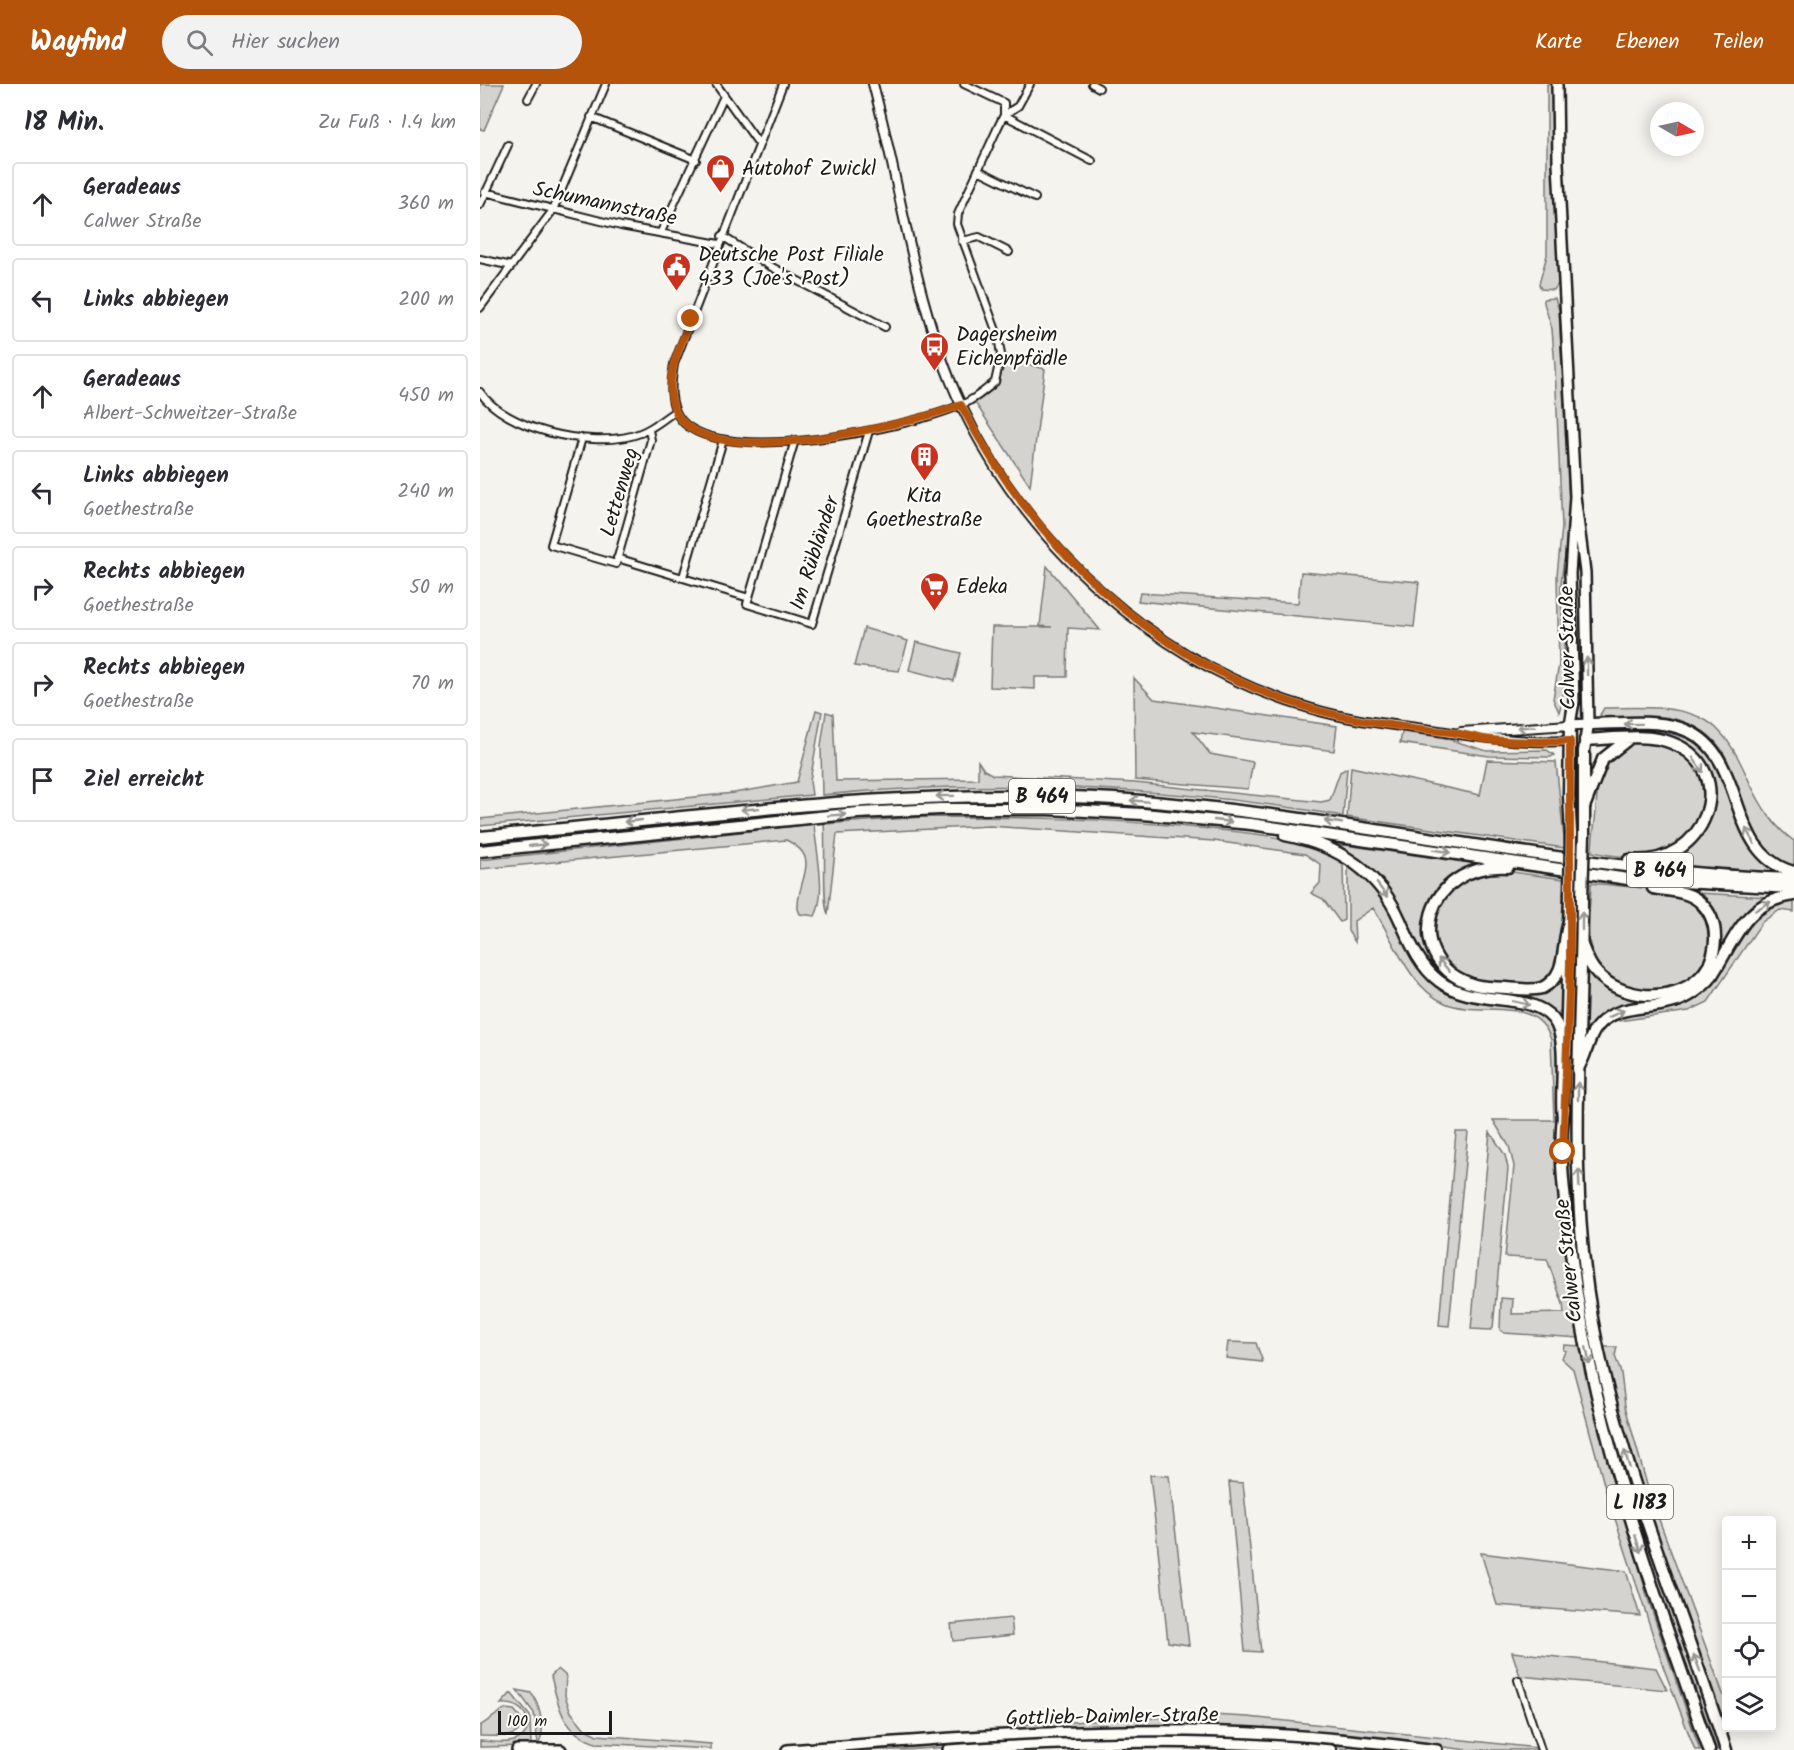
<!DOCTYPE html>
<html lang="de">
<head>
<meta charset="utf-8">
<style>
  :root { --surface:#fff; --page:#f2f2f3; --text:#2b2b33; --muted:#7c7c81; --line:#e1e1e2; --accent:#b45309 }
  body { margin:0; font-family:Kalam,sans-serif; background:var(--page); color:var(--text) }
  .controls { position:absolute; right:18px; bottom:18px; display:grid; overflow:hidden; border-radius:6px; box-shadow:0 3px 15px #0003 }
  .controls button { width:54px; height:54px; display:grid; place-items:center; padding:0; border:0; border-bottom:2px solid var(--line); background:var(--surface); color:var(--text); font:30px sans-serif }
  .compass { position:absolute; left:1170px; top:18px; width:54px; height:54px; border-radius:50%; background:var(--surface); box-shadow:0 3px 15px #0003; rotate:99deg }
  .scale { position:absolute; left:18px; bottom:15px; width:114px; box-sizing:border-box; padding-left:6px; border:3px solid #1c1c1c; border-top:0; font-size:16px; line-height:21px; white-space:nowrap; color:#1c1c1c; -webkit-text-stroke:4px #fdfcf7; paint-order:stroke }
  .stop { position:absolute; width:18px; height:18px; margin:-14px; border:4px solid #b45309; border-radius:50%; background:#fff }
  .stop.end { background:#b45309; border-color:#fff; box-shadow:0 2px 6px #0008 }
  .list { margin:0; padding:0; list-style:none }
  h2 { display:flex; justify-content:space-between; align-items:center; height:78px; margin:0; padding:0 24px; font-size:26px }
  h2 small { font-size:20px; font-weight:400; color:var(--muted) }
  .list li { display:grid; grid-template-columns:39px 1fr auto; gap:18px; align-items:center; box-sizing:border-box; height:84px; margin:0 12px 12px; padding:0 12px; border:2px solid var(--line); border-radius:6px }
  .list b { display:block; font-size:22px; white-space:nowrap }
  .list p { margin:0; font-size:20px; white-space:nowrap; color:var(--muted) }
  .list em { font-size:20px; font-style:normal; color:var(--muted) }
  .icon { flex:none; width:33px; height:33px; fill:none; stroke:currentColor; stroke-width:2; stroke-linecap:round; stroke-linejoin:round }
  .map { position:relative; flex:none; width:1314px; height:1666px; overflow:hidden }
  header { display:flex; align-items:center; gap:36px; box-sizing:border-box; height:84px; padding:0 30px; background:var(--accent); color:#fff }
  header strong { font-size:28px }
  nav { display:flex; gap:33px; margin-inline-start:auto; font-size:21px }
  .search { width:420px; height:54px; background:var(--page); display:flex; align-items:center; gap:15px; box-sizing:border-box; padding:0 21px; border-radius:33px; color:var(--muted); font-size:22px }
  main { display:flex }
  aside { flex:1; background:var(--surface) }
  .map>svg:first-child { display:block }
  .green { fill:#d4d3cf; stroke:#787876; stroke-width:1.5 }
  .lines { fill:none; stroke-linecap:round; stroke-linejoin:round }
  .minor-casing { stroke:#1c1c1c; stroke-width:10 }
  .tertiary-casing { stroke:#1c1c1c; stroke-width:12 }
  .secondary-casing { stroke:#1c1c1c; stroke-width:14 }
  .primary-casing { stroke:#1c1c1c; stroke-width:15 }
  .trunk-casing { stroke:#1c1c1c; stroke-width:15 }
  .minor { stroke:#fdfcf7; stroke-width:6 }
  .tertiary { stroke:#fdfcf7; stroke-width:8 }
  .secondary { stroke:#fdfcf7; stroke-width:9 }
  .primary { stroke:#fdfcf7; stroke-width:10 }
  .trunk { stroke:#fdfcf7; stroke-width:10 }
  .primary-bridge-casing { stroke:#1c1c1c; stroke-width:15; stroke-linecap:butt }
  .primary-bridge { stroke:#fdfcf7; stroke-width:10 }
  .oneway { stroke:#989794 }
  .route { stroke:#b45309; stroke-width:8 }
  .labels { text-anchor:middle; stroke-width:4.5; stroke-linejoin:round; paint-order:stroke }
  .shield { fill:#fdfcf7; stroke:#605f5e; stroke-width:1.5 }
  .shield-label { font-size:20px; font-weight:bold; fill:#1c1c1c }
  .poi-label { font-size:21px; fill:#1c1c1c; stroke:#fdfcf7; text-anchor:start }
  .street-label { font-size:21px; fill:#1c1c1c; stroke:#fdfcf7 }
</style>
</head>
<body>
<header>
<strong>Wayfind</strong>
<div class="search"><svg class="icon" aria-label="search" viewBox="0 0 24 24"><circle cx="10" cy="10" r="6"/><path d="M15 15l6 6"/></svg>Hier suchen</div>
<nav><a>Karte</a><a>Ebenen</a><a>Teilen</a></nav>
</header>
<main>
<aside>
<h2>18 Min.<small>Zu Fuß · 1.4 km</small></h2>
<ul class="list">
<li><svg class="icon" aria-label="ahead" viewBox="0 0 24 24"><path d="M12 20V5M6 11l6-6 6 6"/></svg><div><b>Geradeaus</b><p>Calwer Straße</p></div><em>360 m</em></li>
<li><svg class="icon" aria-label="left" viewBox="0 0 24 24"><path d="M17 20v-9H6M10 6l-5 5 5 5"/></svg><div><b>Links abbiegen</b></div><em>200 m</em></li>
<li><svg class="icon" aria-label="ahead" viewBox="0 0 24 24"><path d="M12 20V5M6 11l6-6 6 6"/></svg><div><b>Geradeaus</b><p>Albert-Schweitzer-Straße</p></div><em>450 m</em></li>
<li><svg class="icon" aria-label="left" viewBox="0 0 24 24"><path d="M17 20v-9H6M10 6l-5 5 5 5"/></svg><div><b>Links abbiegen</b><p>Goethestraße</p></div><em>240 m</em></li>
<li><svg class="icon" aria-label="right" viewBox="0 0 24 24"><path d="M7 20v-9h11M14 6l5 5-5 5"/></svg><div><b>Rechts abbiegen</b><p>Goethestraße</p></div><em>50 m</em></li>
<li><svg class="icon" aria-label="right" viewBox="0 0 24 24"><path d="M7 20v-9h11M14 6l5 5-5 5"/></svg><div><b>Rechts abbiegen</b><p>Goethestraße</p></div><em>70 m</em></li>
<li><svg class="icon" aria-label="arrive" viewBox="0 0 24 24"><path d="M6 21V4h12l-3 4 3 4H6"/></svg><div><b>Ziel erreicht</b></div></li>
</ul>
</aside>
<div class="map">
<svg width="1314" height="1666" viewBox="0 0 1314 1666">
  <rect width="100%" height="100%" fill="#f4f3ee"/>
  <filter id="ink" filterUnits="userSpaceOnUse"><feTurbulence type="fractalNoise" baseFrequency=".0167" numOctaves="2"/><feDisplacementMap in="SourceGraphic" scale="12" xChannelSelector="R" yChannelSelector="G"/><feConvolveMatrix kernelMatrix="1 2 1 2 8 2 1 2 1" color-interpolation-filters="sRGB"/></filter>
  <g filter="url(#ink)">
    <!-- green -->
    <path class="green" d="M0,0H24L4,46L0,45Z
      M1067,0H1072L1078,200L1074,206L1061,205L1059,200L1067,171Z
      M1075,214L1079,226L1090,439C1089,461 1081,481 1081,504C1080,543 1092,591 1079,628L1073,615L1079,580L1077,491L1082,443L1075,283L1072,245L1064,219V215Z
      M529,275L565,285L550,402L494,317L515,300Z
      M567,482L620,546L588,544L587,593H555V605L510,603L512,543H572L560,542Z
      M821,488L939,498L934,543L658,517L660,509L818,519Z
      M384,544L428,557L419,587L374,582Z
      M436,558L481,569L474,597L429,586Z
      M654,594L674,615L857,642L854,667L713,648L730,670L773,678L768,705L655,696Z
      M1124,624C1159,624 1213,618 1239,647C1253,661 1262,681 1270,699C1281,722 1293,742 1314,757V784C1302,778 1288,772 1280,761C1247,716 1266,655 1198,636C1174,629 1149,635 1124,633L1120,631Z
      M336,626L342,628L330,697L332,711L0,742V735L254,709L317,698Z
      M346,628L353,630L356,697L498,695V677L504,686L513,691L655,699L841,718L850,716L860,688L867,684L863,732C698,703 509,694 342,711L341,662Z
      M1126,647C1160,645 1215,644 1237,677C1249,695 1250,720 1260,738C1271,758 1293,772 1305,790L1178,780C1189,768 1210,769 1222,750C1229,740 1236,723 1233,710C1230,694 1210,661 1195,655C1174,646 1149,649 1126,651Z
      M922,648L961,653L1007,667L1067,666L1074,671L1071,673L1009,672L920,659Z
      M1154,659C1167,659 1182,659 1195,664C1233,682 1232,730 1205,757C1199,763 1184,768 1176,771C1157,777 1131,771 1112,768C1112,753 1115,741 1116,726C1118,693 1117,674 1154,659Z
      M1007,676L1076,678L1085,764L867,733L871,683L1000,711Z
      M444,733C533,733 620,734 708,743C765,748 810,751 863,774L864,836L860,838L843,815L831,809L840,799L841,781L825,770L734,757L509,742L357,750L348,830C342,820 346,757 344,740Z
      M334,740C336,766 347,809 335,832L320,830L318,825C316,796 344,774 306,756L0,785V776Z
      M858,760L996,780C983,793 967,789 954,811C945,827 949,839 954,855C957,866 958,883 965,890C987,913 1067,923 1082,891V925L1075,932L1031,911L991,908L964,895L945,878L918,820L905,800L884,778Z
      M868,777L901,809L955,899C967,908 978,915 993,918C1030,925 1058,913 1078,954L1081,1128L1099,1254L1024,1249L1020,1246L1021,1214L1033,1215L1032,1230L1084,1229L1083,1220L1067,1175L1025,1173L1034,1082L1029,1062L1013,1036H1074L1071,956C1057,910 1000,934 965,919C929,904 913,854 893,824L874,837L875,858L868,847Z
      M1017,786L1084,795L1080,876L1069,896L1055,902L1001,900L969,882L960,871L953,846L959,818L982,794Z
      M1111,799C1133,802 1189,804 1206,814C1217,819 1228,834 1229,845C1238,916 1132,925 1113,871C1104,848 1111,822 1111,799Z
      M1218,809L1291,813C1249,832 1248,882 1213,906C1177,930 1134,906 1108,952H1104L1107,887C1119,893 1127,906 1141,910C1190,926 1253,900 1237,840C1233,827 1223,820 1218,809Z
      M1314,816V828L1300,826L1282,838L1228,918L1209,927L1139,937L1137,933C1162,928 1196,927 1217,913C1263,882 1247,829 1314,816Z
      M1095,845L1097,862L1093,1008H1088L1092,913L1095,912Z
      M976,1048H988L969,1242L959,1241Z
      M1010,1048L1025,1071L1028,1084L1013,1244L1011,1246L991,1245Z
      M748,1258L776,1259L783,1278L746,1274Z
      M1084,1261L1100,1262L1167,1512L1220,1666H1215L1184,1585L1125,1404L1093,1285L1081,1274L1086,1267L1083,1266Z
      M1123,1263H1137L1135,1272L1141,1289L1145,1322L1169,1408L1246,1618V1640L1235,1617L1162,1412Z
      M670,1391L689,1392L709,1561L688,1558Z
      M749,1398L763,1399L781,1568L765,1567Z
      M1159,1431L1242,1666H1237L1154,1432Z
      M1001,1469L1146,1487L1160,1532L1017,1521Z
      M531,1534L533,1551L473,1557L471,1540Z
      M1032,1568L1176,1584L1187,1606L1040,1592Z
      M78,1585L86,1592L85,1612L91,1628L105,1645L117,1651L231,1660V1665L116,1659C83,1649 78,1622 71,1592Z
      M37,1606L51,1609C59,1618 67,1649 58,1660L54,1629Z
      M31,1609L50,1632L51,1662L0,1663V1657C10,1657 24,1660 34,1657C59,1649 48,1617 21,1620Z
      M25,1625L34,1626L41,1634C44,1659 16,1651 0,1652V1642Z
      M694,1629L768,1633L1057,1664L1058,1666H988L882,1653L774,1645L672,1642L532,1646L531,1641L691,1633Z
      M692,1651L801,1655L917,1666H880L787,1658L580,1656L423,1666H368L578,1653Z"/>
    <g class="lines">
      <defs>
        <path id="minor" d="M236,0L279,60
          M303,0L194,280C191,299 188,321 202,337C244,383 429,344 481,321C494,316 504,307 515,298L521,271L518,252L477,140L478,130L518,43L524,31L538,22L550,0
          M484,0L524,19V31L612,77
          M612,0L619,4
          M48,15L56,0
          M111,33L216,76
          M498,86L555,114
          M5,108L141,142L239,160
          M0,121L28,61
          M181,148L244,12
          M242,152L288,181L405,243
          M482,157L499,153L529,168
          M0,175L32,182
          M0,224L73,126L126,0
          M0,308C26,346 107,363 151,352C168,348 181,337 195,327
          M102,354L71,461L136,480L171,356L169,346
          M315,356L267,520L332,540L389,347
          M137,474L269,514
          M203,493L243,356
          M1038,1596L1061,1666"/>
        <path id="tertiary" d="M393,0C422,107 434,220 481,321C548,463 678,580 829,624C879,639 922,641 972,649C1012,655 1049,659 1090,657
          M981,648L1090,641"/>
        <path id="secondary" d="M1077,0L1078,79L1095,412L1105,488L1108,640L1090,641L1094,617L1090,490L1095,412
          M37,1666H81
          M307,1666C419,1658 531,1648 643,1647C748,1645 853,1652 957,1666
          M468,1666C595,1657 723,1654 851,1666"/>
        <path id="primary" d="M1090,641L1089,712L1091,749
          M1104,751V667L1108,640
          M1102,813C1102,953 1087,1095 1112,1234C1139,1383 1200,1522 1246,1666
          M1086,969L1090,811
          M1084,1024C1078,1064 1084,1111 1089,1151C1108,1329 1170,1497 1229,1666"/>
        <path id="trunk" d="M1108,640C1138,640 1171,635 1200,644C1271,666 1241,769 1314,788
          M1105,656C1132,655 1167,649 1192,659C1262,686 1226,785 1149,776
          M1104,723L1123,675L1147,656
          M805,751C857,761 898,786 920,836C930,858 939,882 959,897C994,924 1049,906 1073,935C1090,956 1079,1006 1083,1033
          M0,753C212,734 422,702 635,715C863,730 1086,788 1314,795
          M0,767L378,729L460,725H568L663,730L771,740L1148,795L1314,804
          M1028,783C945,778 920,873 989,899C1000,904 1014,903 1026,904C1038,905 1050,907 1062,904C1090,890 1080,860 1090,835
          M1102,861C1106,871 1109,881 1117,889C1141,916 1191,919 1218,895C1238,877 1242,839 1221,819C1209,807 1190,807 1173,804
          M1098,984C1107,971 1107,955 1117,943C1136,920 1164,926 1190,919C1205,916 1218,907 1229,896C1255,858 1262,818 1314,811"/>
      </defs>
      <!-- minor casing -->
      <use href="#minor" class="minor-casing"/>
      <!-- tertiary casing -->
      <use href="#tertiary" class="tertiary-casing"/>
      <!-- secondary casing -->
      <use href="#secondary" class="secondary-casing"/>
      <!-- primary casing -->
      <use href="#primary" class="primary-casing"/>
      <!-- trunk casing -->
      <use href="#trunk" class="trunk-casing"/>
      <!-- minor -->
      <use href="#minor" class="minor"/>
      <!-- tertiary -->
      <use href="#tertiary" class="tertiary"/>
      <!-- secondary -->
      <use href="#secondary" class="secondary"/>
      <!-- primary -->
      <use href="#primary" class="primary"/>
      <!-- trunk -->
      <use href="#trunk" class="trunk"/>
      <defs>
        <path id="primary-bridge" d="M1090,811L1091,749
          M1102,813L1104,751"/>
      </defs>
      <!-- primary-bridge casing -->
      <use href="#primary-bridge" class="primary-bridge-casing"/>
      <!-- primary-bridge -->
      <use href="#primary-bridge" class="primary-bridge"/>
    </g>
    <!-- one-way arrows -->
    <defs><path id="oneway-shaft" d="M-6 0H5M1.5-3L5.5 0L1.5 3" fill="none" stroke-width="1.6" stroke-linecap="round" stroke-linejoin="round" transform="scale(1.5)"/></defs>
    <g class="oneway">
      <use href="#oneway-shaft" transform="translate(1107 582) rotate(-91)"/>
      <use href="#oneway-shaft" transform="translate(1153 640) rotate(179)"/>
      <use href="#oneway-shaft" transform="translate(1046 643) rotate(176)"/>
      <use href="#oneway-shaft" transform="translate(1218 681) rotate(55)"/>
      <use href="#oneway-shaft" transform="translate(465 712) rotate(179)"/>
      <use href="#oneway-shaft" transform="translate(659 717) rotate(-176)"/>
      <use href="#oneway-shaft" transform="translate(270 725) rotate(175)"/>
      <use href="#oneway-shaft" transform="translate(357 731) rotate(-4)"/>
      <use href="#oneway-shaft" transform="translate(153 737) rotate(174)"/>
      <use href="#oneway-shaft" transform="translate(743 737) rotate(6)"/>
      <use href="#oneway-shaft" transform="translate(853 738) rotate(-172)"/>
      <use href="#oneway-shaft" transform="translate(1270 752) rotate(-118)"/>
      <use href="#oneway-shaft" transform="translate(58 761) rotate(-6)"/>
      <use href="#oneway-shaft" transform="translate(962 767) rotate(8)"/>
      <use href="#oneway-shaft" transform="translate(902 806) rotate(53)"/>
      <use href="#oneway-shaft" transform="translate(1283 822) rotate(-30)"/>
      <use href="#oneway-shaft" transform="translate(1102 837) rotate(-90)"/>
      <use href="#oneway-shaft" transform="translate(964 881) rotate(-130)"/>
      <use href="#oneway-shaft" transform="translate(1041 919) rotate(12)"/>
      <use href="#oneway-shaft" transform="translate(1136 930) rotate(-24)"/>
      <use href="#oneway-shaft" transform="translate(1098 1007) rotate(-90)"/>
      <use href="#oneway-shaft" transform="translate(1099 1094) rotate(-92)"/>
      <use href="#oneway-shaft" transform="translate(1108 1272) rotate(78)"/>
      <use href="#oneway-shaft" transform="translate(1147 1375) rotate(-107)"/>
      <use href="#oneway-shaft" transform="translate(1158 1460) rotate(72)"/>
      <use href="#oneway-shaft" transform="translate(1217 1579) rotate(-111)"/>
    </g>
  </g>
  <g class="lines" filter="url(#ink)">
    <!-- route -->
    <path class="route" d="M211,235C200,263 181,298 196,328C227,391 429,340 481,321C554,462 672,576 826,623C873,637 920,643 968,648C980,649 992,653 1004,655C1031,659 1063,658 1090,657V880L1083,1068"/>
  </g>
  <!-- icons -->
  <defs>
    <symbol id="shop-pin" viewBox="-11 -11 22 30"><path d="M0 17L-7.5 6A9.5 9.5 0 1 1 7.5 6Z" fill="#c8321e" stroke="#fdfcf7"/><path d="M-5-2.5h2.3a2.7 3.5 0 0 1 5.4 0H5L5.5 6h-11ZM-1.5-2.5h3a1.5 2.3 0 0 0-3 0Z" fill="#fff"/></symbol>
    <symbol id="civic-pin" viewBox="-11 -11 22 30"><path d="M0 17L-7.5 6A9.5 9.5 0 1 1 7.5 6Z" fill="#c8321e" stroke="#fdfcf7"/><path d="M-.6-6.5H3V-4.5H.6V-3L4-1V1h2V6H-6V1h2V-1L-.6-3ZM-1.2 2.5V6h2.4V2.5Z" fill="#fff"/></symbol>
    <symbol id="bus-pin" viewBox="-11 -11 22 30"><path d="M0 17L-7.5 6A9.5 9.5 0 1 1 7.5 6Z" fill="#c8321e" stroke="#fdfcf7"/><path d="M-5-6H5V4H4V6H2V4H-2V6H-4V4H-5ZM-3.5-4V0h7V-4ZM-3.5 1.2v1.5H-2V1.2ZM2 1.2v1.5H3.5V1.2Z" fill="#fff"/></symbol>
    <symbol id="building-pin" viewBox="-11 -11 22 30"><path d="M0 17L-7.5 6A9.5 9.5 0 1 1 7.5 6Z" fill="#c8321e" stroke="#fdfcf7"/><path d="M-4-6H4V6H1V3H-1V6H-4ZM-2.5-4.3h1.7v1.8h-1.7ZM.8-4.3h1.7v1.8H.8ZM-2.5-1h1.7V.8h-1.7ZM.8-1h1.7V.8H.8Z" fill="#fff"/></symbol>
    <symbol id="supermarket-pin" viewBox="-11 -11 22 30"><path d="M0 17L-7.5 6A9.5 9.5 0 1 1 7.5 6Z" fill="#c8321e" stroke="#fdfcf7"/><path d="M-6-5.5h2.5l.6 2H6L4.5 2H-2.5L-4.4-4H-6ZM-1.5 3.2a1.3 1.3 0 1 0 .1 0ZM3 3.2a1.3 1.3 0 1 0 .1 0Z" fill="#fff"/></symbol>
  </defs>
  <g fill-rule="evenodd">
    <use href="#shop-pin" x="224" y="68" width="33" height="45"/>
    <use href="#civic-pin" x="180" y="166" width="33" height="45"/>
    <use href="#bus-pin" x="438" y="246" width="33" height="45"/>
    <use href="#building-pin" x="428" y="356" width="33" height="45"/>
    <use href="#supermarket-pin" x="438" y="486" width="33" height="45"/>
  </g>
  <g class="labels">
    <!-- shield labels -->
    <g class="shield">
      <rect x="529" y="695" width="66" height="34" rx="4.5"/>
      <rect x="1147" y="769" width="66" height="34" rx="4.5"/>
      <rect x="1127" y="1401" width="66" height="34" rx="4.5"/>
    </g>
    <g class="shield-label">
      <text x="562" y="719">B 464</text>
      <text x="1180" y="793">B 464</text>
      <text x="1160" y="1425">L 1183</text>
    </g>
    <!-- poi labels -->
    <g class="poi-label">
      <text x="262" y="91">Autohof Zwickl</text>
      <text x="218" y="177">Deutsche Post Filiale<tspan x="218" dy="24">433 (Joe's Post)</tspan></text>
      <text x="476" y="257">Dagersheim<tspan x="476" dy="24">Eichenpfädle</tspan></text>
      <text x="444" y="418" text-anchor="middle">Kita<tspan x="444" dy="24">Goethestraße</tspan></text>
      <text x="476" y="509">Edeka</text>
    </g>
    <!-- street labels -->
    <g class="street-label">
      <text transform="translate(125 119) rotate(12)" y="7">Schumannstraße</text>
      <text transform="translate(139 408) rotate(-74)" y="7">Lettenweg</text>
      <text transform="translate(334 469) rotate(-72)" y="7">Im Rübländer</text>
      <text transform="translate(1087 564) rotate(-91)" y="7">Calwer Straße</text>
      <text transform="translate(1088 1177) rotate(-96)" y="7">Calwer Straße</text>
      <text transform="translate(632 1632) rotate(-1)" y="7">Gottlieb-Daimler-Straße</text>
    </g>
  </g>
</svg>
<div class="controls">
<button>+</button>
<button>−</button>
<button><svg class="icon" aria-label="locate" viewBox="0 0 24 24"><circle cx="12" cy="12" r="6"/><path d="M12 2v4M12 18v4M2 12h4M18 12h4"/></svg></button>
<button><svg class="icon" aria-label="layers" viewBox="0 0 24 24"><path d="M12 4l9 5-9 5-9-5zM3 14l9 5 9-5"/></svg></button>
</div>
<svg class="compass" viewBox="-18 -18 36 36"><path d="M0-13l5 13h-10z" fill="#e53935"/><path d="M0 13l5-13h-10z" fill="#7c7c81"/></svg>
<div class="scale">100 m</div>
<div class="stop" style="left:1083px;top:1068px"></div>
<div class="stop end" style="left:211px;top:235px"></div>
</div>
</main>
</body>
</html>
